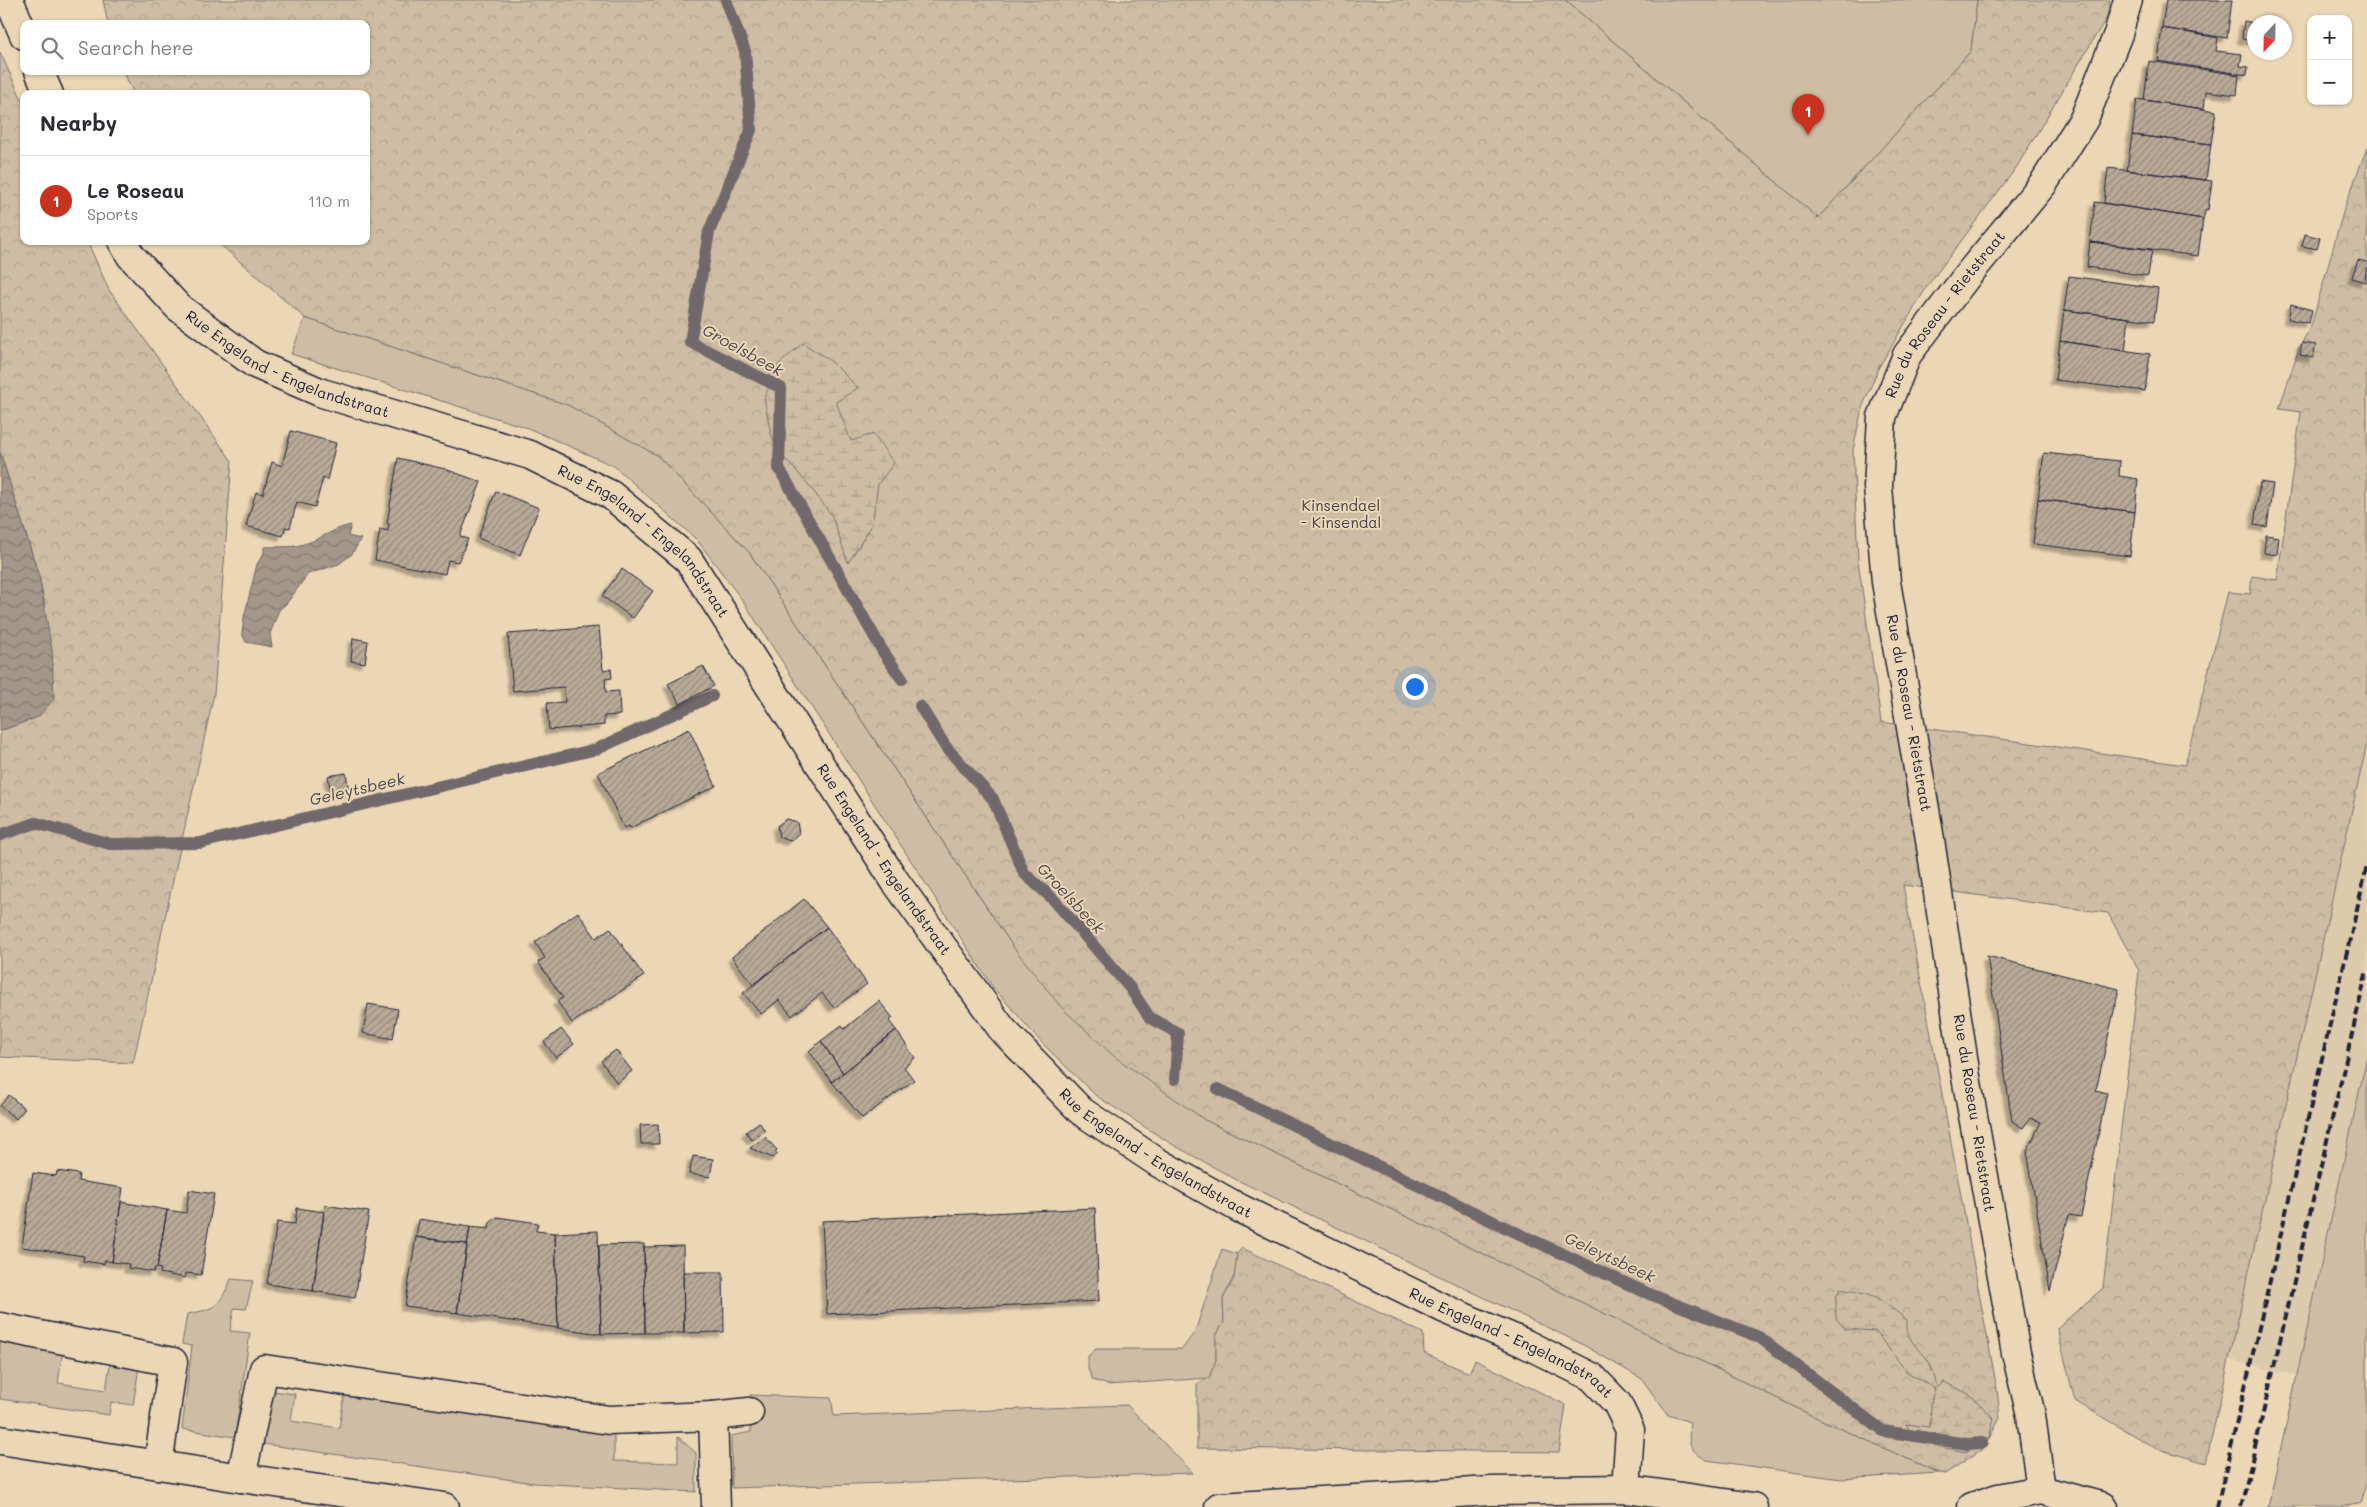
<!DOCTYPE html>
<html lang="en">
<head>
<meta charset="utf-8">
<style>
  :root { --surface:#fff; --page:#f7f7f7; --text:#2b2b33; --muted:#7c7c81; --line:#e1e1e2; --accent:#c8321e }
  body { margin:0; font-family:Mali,sans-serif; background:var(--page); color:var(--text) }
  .controls { position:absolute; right:15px; top:15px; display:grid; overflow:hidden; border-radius:10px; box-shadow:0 1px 4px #0004 }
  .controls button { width:45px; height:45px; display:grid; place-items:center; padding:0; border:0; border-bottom:1px solid var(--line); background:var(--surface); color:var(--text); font:25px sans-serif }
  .compass { position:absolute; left:2247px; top:15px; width:45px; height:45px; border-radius:50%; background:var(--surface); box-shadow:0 1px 4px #0004; rotate:202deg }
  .you { position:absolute; left:1414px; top:686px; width:18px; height:18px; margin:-12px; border:4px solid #fff; border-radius:50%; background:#1a73e8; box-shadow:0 0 0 8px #1a73e833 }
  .badge { display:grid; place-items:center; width:32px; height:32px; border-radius:50%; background:var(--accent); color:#fff; font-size:16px; font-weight:700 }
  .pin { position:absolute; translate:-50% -41px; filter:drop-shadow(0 1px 2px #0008) }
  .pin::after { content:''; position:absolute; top:26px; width:18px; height:15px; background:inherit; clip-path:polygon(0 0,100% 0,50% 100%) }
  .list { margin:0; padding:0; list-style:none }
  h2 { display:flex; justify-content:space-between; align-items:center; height:65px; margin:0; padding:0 20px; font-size:21px }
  h2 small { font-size:16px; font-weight:400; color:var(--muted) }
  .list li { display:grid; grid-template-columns:32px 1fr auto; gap:15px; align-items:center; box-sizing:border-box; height:90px; padding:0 20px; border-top:1px solid var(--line) }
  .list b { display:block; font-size:19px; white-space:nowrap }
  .list p { margin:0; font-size:16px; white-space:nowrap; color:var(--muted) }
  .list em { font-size:16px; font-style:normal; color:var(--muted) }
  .icon { flex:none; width:28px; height:28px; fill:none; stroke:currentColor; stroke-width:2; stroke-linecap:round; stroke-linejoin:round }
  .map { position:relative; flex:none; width:2367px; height:1507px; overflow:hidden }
  .search { position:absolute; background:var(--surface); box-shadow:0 1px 4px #0004; left:20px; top:20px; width:350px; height:55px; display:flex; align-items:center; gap:12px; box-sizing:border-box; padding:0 18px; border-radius:10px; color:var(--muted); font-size:19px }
  .panel { position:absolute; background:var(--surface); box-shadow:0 1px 4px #0004; left:20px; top:90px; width:350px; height:155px; border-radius:10px }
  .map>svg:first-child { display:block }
  .built { fill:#dccaac }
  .green { fill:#cebda4; stroke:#787070 }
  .forest { fill:url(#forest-crowns); stroke:#787070 }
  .wetland { fill:url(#wetland-marsh); stroke:#787070 }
  .water { fill:url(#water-waves); stroke:#70686a }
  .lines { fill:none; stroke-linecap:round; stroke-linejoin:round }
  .stream { stroke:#70686a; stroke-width:12 }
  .building { fill:url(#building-hatch); stroke:#22223b; filter:url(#shadow) }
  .minor-casing { stroke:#22223b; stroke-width:31 }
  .secondary-casing { stroke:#22223b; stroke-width:31 }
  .minor { stroke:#ebd7b5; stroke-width:28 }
  .secondary { stroke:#ebd7b5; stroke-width:28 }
  .rail { stroke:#22223b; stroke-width:4; stroke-dasharray:8 4; stroke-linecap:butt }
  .labels { text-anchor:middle; stroke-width:4; stroke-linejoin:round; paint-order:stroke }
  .street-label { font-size:15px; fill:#22223b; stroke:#ebd7b5 }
  .park-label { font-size:15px; fill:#444150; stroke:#ebd7b5 }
  .water-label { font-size:16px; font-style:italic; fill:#494552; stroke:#ebd7b5 }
</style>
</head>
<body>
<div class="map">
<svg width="2367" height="1507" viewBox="0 0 2367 1507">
  <defs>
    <pattern id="forest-crowns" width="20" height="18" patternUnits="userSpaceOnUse" patternTransform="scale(1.25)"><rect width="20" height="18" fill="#cebda4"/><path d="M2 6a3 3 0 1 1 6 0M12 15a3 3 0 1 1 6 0" fill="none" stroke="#b1a28e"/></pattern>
    <pattern id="wetland-marsh" width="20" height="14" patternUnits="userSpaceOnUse" patternTransform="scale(1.25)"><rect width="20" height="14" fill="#cebda4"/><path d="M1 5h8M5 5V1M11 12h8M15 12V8" fill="none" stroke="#b1a28e"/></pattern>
    <pattern id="water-waves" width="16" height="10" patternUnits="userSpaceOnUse" patternTransform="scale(1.25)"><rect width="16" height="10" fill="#a49789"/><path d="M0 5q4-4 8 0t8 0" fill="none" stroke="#857b71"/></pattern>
    <pattern id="building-hatch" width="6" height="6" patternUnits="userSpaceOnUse" patternTransform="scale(1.25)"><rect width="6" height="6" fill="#b9aa97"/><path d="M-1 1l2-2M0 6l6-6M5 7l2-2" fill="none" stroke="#968a7c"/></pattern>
    <filter id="shadow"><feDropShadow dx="-4.5" dy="4.5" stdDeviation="1" flood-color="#0004"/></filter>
  </defs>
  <rect width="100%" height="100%" fill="#ebd7b5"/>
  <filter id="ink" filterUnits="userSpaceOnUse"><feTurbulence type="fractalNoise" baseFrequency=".02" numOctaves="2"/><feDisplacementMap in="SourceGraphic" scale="10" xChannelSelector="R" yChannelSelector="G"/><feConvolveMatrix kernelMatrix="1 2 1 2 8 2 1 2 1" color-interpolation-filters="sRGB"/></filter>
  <g filter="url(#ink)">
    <!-- built -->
    <path class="built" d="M2367,743V1056L2296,1376L2228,1359Z"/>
    <!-- green -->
    <path class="green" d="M1565,0H1977L1971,51L1818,218Z
      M305,318L568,405L658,456L749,552L1014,948L1205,1120L1449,1237L1813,1416L1939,1473L1841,1479L1707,1460C1688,1450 1688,1442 1690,1422L1668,1415L1642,1379L1580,1343L1237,1180L1170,1143L1095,1095L1042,1043L992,986L743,601L697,540L614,466L528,428L291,354Z
      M2367,1056V1484L2361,1500L2340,1507H2268Z
      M1222,1249L1237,1254L1236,1272L1223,1299L1224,1322L1216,1336V1360L1209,1378L1108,1385L1093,1380L1088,1369V1356L1096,1349H1182L1195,1332Z
      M231,1279L253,1281L246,1309L234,1308L230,1331L250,1333L235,1437L182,1429L192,1346L182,1344L187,1314C216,1309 219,1307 231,1279Z
      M0,1340L63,1350L58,1383L106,1390L111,1358L140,1361L133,1405L111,1402L109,1415L0,1399Z
      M273,1391L295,1394L291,1421L339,1428L345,1392L614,1427V1461L678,1463V1437L696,1453V1492L534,1483L263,1444Z
      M750,1395L831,1398L834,1416L1127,1405L1193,1473L732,1488L731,1436L751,1432Z"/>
    <!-- forest -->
    <path class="forest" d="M103,0H1565L1818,218L1971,51L1977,0H2110L2107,17L2016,168L1928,285L1879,367L1862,408L1853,450L1858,560L1881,722L2185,765L2228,592L2250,594L2252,576L2277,580L2301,412L2279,409L2299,348L2311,326L2344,209L2367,148V743L2206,1463L2155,1448L2075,1401L2057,1328L2103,1288L2139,971L2108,913L1903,885L1997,1389L2000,1418L1984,1448L1945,1474L1939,1473L1813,1416L1449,1237L1205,1120L1115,1057L1061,1007L1014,948L749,552L658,456L568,405L305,318L216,241H366V94H134L123,71H366V24H108Z
      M0,52L24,104V241H87L109,290L232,461L214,694L133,1063L0,1057V731L38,717L45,606L39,576L0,452Z
      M1242,1248L1423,1333L1424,1353L1469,1373L1475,1360L1566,1405L1559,1452L1197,1448V1384L1209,1378L1216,1360V1336L1224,1322L1223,1299L1234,1278L1237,1254Z"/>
    <!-- wetland -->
    <path class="wetland" d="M803,343L832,362L858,388L836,402L851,441L873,434L894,463L878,484L872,525L848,563L832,516L808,484L777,450L771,434L764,398L779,364Z
      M1840,1289C1873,1294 1881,1299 1907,1320C1905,1344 1921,1346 1930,1364C1934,1372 1935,1380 1937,1388L1944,1382L1971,1395L1994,1419L1989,1437L1966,1452L1940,1447L1913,1437L1906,1424L1929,1427C1932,1413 1929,1402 1935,1389L1907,1372L1875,1331L1845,1329L1836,1318V1297Z"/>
    <!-- water -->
    <path class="water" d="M0,452L39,576L52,650L54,699L38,717L0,731Z
      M351,525L348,536L361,539L352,554L339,564L308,574L287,603L279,610L270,634L272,647L246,642L242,634L244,617L257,564L264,553V547C275,546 289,548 300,545C319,541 333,528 351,525Z"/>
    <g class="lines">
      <!-- stream -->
      <path class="stream" d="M726,0L745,51L751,130L709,232L690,342L781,388L779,468L882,650L902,679
        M920,706L945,746L993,799L1024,873L1054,900L1130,988L1150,1018L1178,1033L1175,1079
        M0,835L36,823L110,844L200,843L597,749L712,696
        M1218,1089L1498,1224L1647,1293L1759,1337L1883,1431L1967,1444L1982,1443"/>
    </g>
    <!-- building -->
    <path class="building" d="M2166,0H2232L2227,38L2162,28Z
      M2244,21L2254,23V41L2242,39Z
      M2162,28L2218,38L2216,51L2242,54L2240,66L2248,67L2247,75L2158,61Z
      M2149,61L2239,75L2237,95L2206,91L2204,109L2144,100Z
      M2137,99L2216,111L2211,144L2132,135Z
      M2132,135L2211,144L2206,180L2127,170Z
      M2108,168L2212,181L2208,210L2206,209L2203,219L2104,203Z
      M2095,202L2203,219L2198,256L2090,242Z
      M2305,234L2320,238L2317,249L2302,246Z
      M2090,242L2152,249L2148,276L2087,267Z
      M2358,260L2367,262L2365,282L2352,278Z
      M2069,276L2158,288L2154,321L2064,310Z
      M2291,304L2312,310L2309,323L2288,319Z
      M2064,310L2129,318L2125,351L2060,341Z
      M2060,341L2150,354L2145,391L2055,380Z
      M2302,343L2316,345L2313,358L2300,355Z
      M291,431L336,443L327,480L323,478L315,507L297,502L290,528L285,527L283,536L246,526L256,492L263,494L272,462L282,466Z
      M2044,453L2120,461L2119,476L2138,479L2135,512L2038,499Z
      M398,458L445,469L481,482L460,536L468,539L458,562L448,560L445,574L375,560L380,529L388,531L389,524L387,523Z
      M2260,482L2273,484L2267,527L2254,525Z
      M496,491L539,508L520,555L478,538Z
      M2038,499L2135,512L2130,556L2033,544Z
      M2266,535L2279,537L2277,555L2264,553Z
      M622,569L653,591L633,618L602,596Z
      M599,627L603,670L611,669L612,678L605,679L606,692L619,691L620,715L604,716V725L549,730L547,703L565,702L564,687L513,691L508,634Z
      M353,638L368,641L365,663L351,661Z
      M703,666L714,686L680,704L668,684Z
      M689,729L716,786L630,828L629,826L624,828L598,773Z
      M346,773L349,792L331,794L328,776Z
      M786,819L797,822L799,833L790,841L779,837L777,826Z
      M804,899L827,927L753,985L732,957Z
      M578,912L596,938L610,928L644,976L572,1023L557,1001L563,998L538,962L545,958L535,942Z
      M827,927L867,984L834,1008L822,993L792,1016L779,1000L761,1014L743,993Z
      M1987,956L2119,989L2096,1090L2107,1093L2081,1217L2069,1215L2050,1291L2027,1151L2041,1122L2030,1118L2023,1128L2012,1121Z
      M879,1001L893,1018L889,1021L896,1030L843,1073L821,1041L842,1025L844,1029Z
      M368,1004L398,1009L393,1039L363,1033Z
      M561,1029L574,1044L556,1058L544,1042Z
      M896,1030L915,1058L904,1067L914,1080L862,1118L832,1082Z
      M821,1041L843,1073L832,1082L809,1051Z
      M616,1050L632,1071L617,1083L601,1061Z
      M9,1095L25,1109L16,1119L0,1106Z
      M759,1122L765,1131L752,1140L746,1132Z
      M658,1124L659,1144H641L640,1125Z
      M765,1137L777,1150L775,1152L778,1154L773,1158L750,1148Z
      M693,1156L713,1159L710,1177L689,1174Z
      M57,1171L79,1174L78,1181L123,1188L112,1262L105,1260L104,1264L83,1261L84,1256L22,1247L33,1173L56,1176Z
      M189,1190L214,1194L201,1275L186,1273L185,1278L160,1273L161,1269L157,1268L167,1210L186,1213Z
      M121,1202L167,1210L157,1268H154V1272L128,1268L129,1264L112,1262Z
      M325,1205L369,1212L355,1298L313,1291Z
      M297,1208L324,1212L313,1291L267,1284L277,1222L295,1224Z
      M1095,1208L1099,1301L827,1314L822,1221Z
      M497,1217L538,1223L536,1231L555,1233L558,1328L457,1313L470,1227L489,1229L490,1223Z
      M419,1219L470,1227L467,1244L416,1237Z
      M598,1231L601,1334L558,1328L555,1233Z
      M416,1237L467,1244L457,1313L405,1306Z
      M644,1244L645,1333L601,1334L599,1245Z
      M683,1246L684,1333H645L644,1247Z
      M683,1272H723L724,1332L684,1333Z"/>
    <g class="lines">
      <defs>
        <g id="minor">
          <path d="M9,0L24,35"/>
          <path d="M39,71L49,94"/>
          <path id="s1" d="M122,241L131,256L178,307L255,364L322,393L530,455L611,495L688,559L895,881L1002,1029L1081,1111L1157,1162L1239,1208L1445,1309L1524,1343L1592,1377L1617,1403L1630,1430L1626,1489"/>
          <path d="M0,1327L173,1362L158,1465"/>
          <path d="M713,1416L749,1412"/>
          <path d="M241,1478L264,1369L609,1420L713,1416L716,1507"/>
          <path id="s2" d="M2041,1490L2031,1415L2016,1353L1966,1077L1928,827L1886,582L1878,487L1882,417L1907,355L1967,276L2043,184L2084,119L2118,34L2128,0"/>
        </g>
        <path id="secondary" d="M0,1440L241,1478L445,1507
          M1219,1507L1491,1491L1626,1489L1753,1507
          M1972,1507L1998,1498L2041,1490L2104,1507"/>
      </defs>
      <!-- minor casing -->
      <use href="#minor" class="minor-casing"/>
      <!-- secondary casing -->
      <use href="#secondary" class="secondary-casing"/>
      <!-- minor -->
      <use href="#minor" class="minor"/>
      <!-- secondary -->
      <use href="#secondary" class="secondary"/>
      <!-- rail -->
      <path class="rail" d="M2217,1507L2367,866
        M2241,1507L2367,970"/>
    </g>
  </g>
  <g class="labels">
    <!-- street labels -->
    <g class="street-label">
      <text dy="5" stroke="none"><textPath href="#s2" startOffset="1208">Rue du Roseau - Rietstraat</textPath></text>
      <text dy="5" stroke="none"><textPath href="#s1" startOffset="212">Rue Engeland - Engelandstraat</textPath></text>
      <text dy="5" stroke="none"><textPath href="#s1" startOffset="618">Rue Engeland - Engelandstraat</textPath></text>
      <text transform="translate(1909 713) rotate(80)" y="5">Rue du Roseau - Rietstraat</text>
      <text dy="5" stroke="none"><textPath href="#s1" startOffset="1022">Rue Engeland - Engelandstraat</textPath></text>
      <text transform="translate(1974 1113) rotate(81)" y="5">Rue du Roseau - Rietstraat</text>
      <text dy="5" stroke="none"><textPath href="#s1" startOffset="1428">Rue Engeland - Engelandstraat</textPath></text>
      <text dy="5" stroke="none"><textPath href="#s1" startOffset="1832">Rue Engeland - Engelandstraat</textPath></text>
    </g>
    <!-- park labels -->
    <g class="park-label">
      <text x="1341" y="511">Kinsendael<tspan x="1341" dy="17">- Kinsendal</tspan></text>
    </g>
    <!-- water labels -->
    <g class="water-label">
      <text transform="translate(743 350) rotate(29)" y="6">Groelsbeek</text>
      <text transform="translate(357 789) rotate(-13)" y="6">Geleytsbeek</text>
      <text transform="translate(1071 898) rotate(47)" y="6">Groelsbeek</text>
      <text transform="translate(1610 1257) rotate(25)" y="6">Geleytsbeek</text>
    </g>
  </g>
</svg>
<div class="controls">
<button>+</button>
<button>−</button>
</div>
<svg class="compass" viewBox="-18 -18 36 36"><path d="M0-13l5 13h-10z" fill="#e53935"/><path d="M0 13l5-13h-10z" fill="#7c7c81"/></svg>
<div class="you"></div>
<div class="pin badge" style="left:1808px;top:135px">1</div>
<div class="search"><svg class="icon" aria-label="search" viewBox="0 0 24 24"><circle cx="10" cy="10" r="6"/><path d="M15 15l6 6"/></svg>Search here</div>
<section class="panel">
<h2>Nearby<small></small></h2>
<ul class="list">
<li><span class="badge">1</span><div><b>Le Roseau</b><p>Sports</p></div><em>110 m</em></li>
</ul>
</section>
</div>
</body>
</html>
